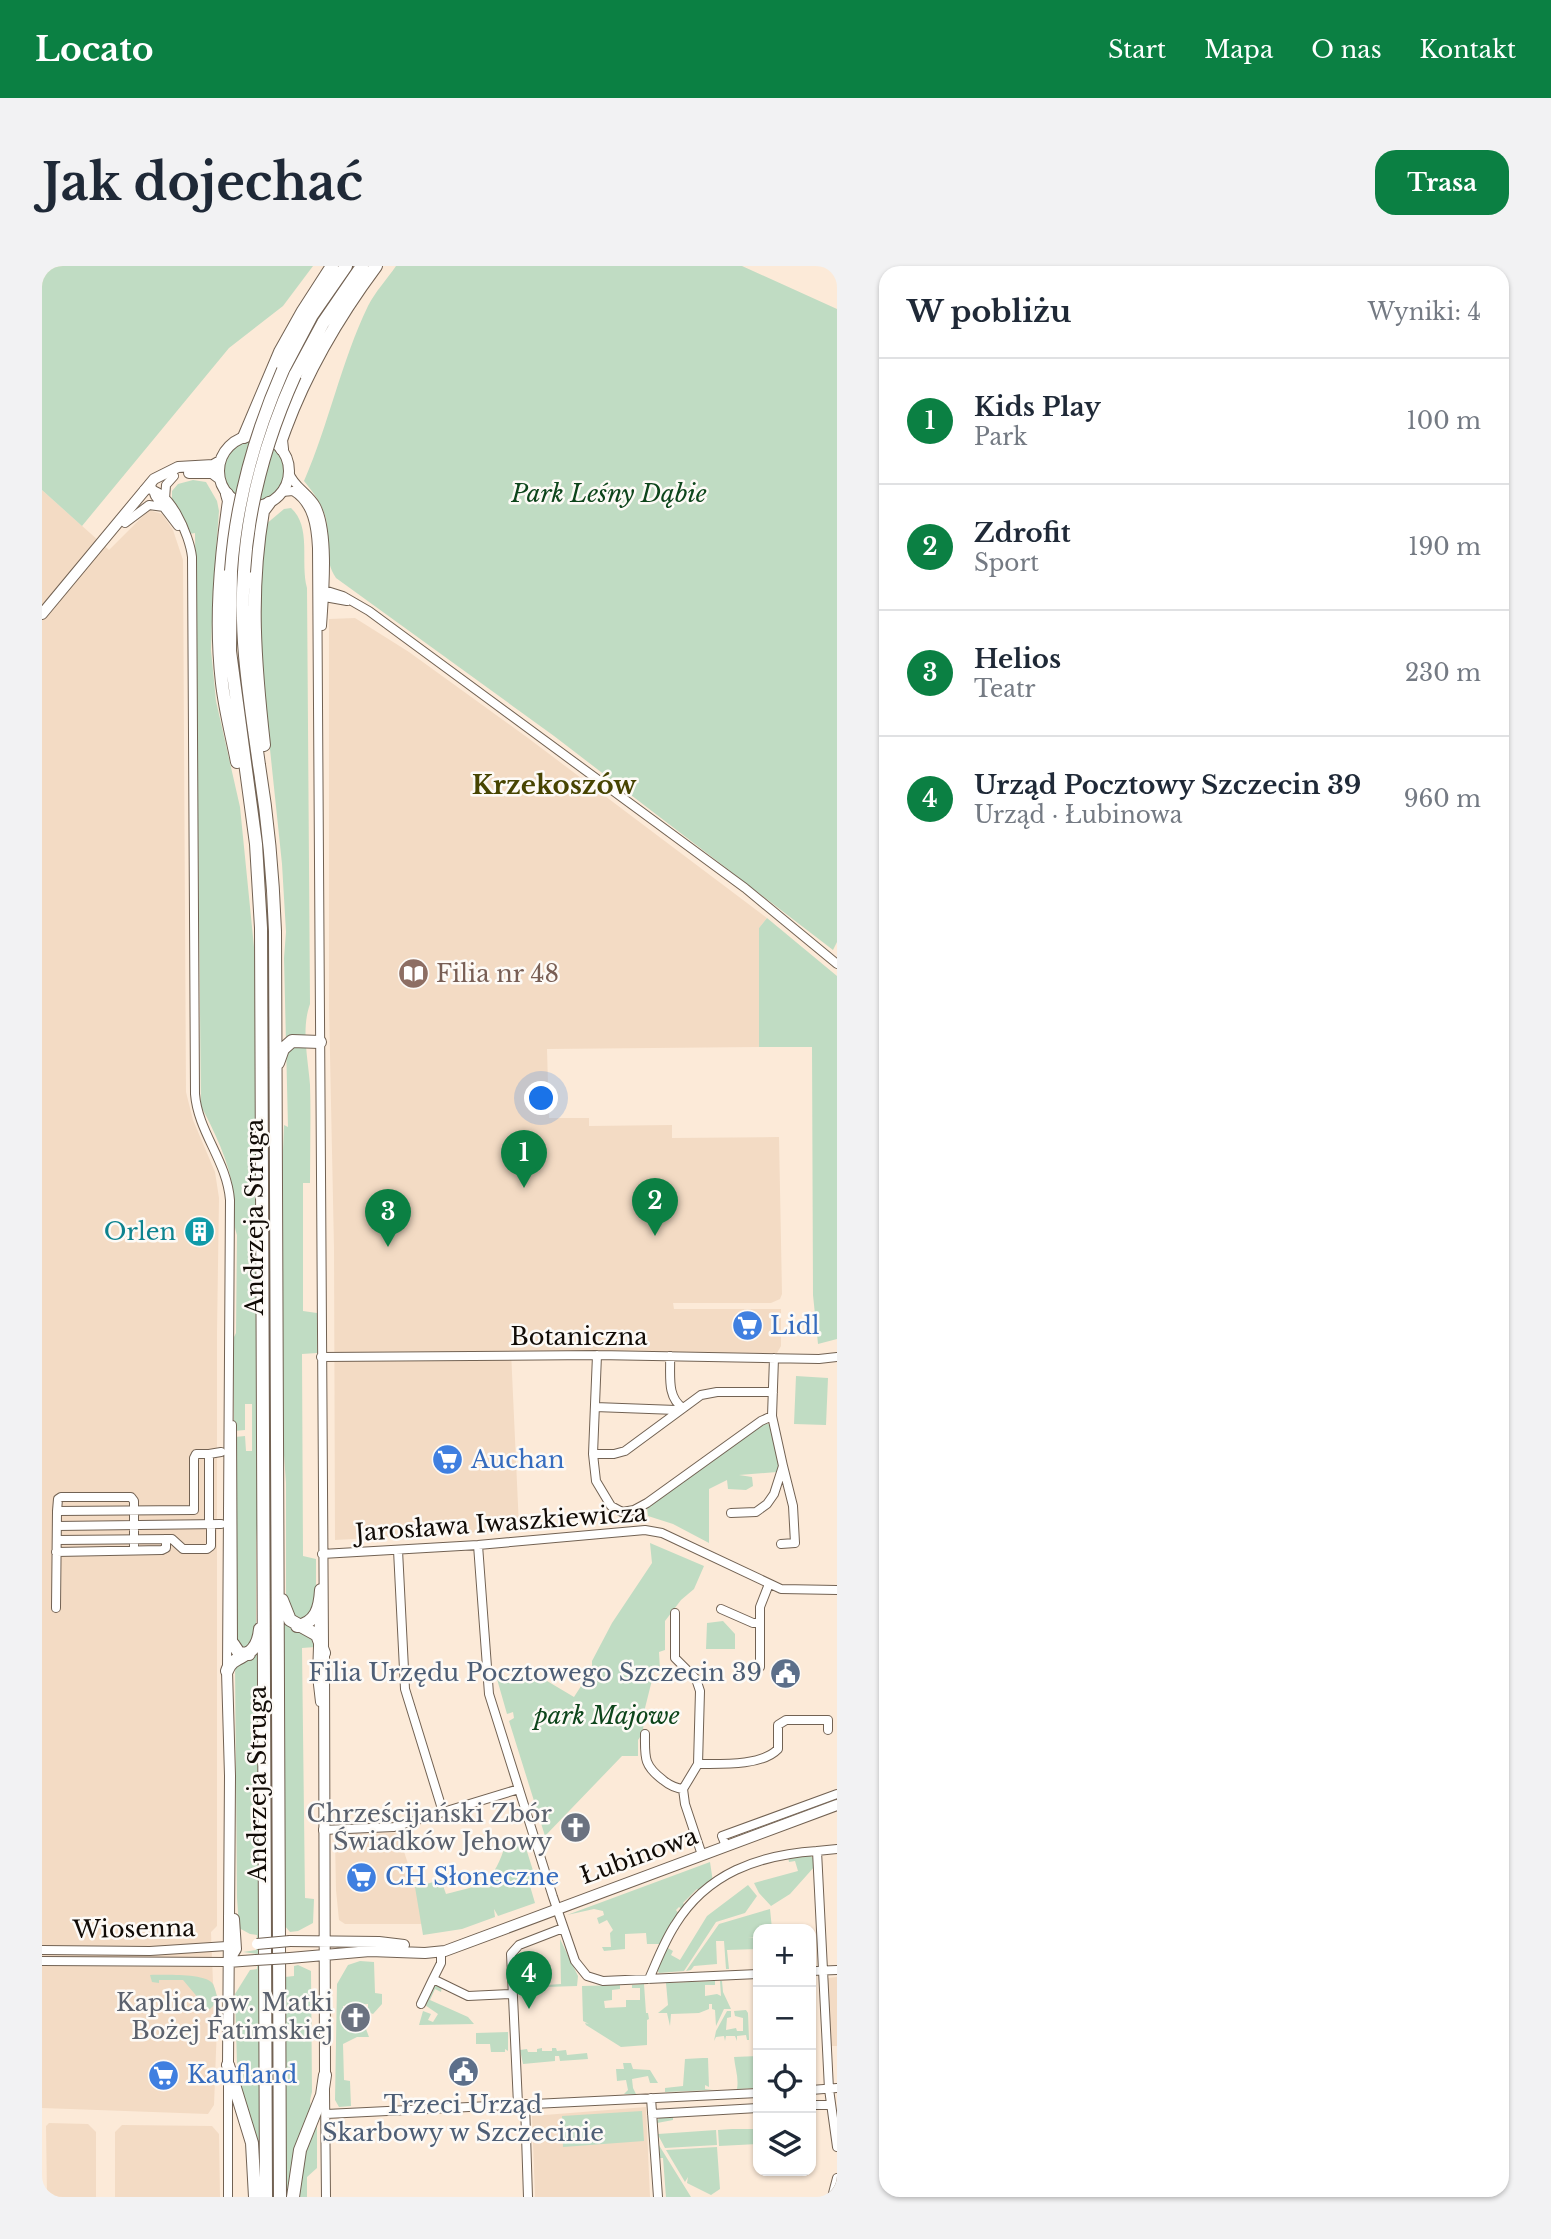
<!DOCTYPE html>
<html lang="pl">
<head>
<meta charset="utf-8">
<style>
  :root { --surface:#fff; --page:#f2f2f3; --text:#1f2937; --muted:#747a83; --line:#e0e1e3; --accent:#0b8043 }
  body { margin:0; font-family:"Libre Baskerville",serif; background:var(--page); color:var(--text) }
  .controls { position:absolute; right:21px; bottom:21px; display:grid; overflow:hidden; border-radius:14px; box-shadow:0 2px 5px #0004 }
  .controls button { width:63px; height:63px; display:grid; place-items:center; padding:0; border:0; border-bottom:2px solid var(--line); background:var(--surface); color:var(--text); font:35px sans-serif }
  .you { position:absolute; left:500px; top:833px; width:24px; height:24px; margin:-18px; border:5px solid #fff; border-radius:50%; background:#1a73e8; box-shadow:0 0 0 10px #1a73e833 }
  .badge { display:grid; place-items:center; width:46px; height:46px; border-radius:50%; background:var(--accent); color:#fff; font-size:23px; font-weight:700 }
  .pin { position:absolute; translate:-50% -58px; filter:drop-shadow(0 2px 4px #0008) }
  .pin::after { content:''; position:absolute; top:37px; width:24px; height:21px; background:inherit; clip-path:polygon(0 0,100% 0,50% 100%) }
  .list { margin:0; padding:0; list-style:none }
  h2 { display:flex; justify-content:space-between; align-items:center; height:91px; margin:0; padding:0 28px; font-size:30px }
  h2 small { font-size:23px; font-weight:400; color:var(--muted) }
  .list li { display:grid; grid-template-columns:46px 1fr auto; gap:21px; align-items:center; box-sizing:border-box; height:126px; padding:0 28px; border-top:2px solid var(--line) }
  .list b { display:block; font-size:26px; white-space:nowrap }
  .list p { margin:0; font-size:23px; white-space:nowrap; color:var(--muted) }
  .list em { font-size:23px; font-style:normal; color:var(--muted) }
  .icon { flex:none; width:38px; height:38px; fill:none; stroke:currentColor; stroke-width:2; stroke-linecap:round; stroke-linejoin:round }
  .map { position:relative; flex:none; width:795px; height:1931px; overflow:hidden; border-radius:21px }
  header { display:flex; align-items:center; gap:42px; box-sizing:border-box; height:98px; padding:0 35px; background:var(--accent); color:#fff }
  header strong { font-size:33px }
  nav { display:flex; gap:38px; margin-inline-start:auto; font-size:24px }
  .intro { display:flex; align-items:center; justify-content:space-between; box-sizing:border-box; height:168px; padding:0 42px }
  h1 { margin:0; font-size:49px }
  .button { padding:18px 32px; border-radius:21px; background:var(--accent); color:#fff; font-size:24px; font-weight:700 }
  main { display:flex; gap:42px; padding:0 42px }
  aside { flex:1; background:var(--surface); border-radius:21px; box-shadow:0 2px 5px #0004 }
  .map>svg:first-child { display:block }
  .built { fill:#f3dbc4 }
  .green { fill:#c0dcc3 }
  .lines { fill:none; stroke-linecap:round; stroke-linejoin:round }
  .street-casing { stroke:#726253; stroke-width:10 }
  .secondary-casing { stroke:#726253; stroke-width:12 }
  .primary-casing { stroke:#726253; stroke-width:14 }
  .street { stroke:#fff; stroke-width:8 }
  .secondary { stroke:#fff; stroke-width:10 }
  .primary { stroke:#fff; stroke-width:12 }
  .secondary-bridge-casing { stroke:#726253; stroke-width:12; stroke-linecap:butt }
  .primary-bridge-casing { stroke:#726253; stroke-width:14; stroke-linecap:butt }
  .secondary-bridge { stroke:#fff; stroke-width:10 }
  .primary-bridge { stroke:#fff; stroke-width:12 }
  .labels { text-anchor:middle; stroke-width:5; stroke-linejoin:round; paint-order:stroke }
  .park-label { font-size:24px; font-style:italic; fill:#0d451b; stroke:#fdfaf6 }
  .education-label { font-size:24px; fill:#785e54; stroke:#fdfaf6; text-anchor:start }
  .street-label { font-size:24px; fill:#110b06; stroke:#fdfaf6 }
  .culture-label { font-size:24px; fill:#0d838f; stroke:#fdfaf6; text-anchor:end }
  .shop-label { font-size:24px; fill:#366cbe; stroke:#fdfaf6; text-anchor:start }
  .service-label { font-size:24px; fill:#4e5e75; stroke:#fdfaf6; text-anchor:end }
  .worship-label { font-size:24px; fill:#5b616d; stroke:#fdfaf6; text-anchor:end }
  .neighbourhood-label { font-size:26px; font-weight:bold; fill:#474401; stroke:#fdfaf6 }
</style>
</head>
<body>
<header>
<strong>Locato</strong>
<nav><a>Start</a><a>Mapa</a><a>O nas</a><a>Kontakt</a></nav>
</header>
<div class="intro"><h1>Jak dojechać</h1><a class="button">Trasa</a></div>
<main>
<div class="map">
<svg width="795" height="1931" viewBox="0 0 795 1931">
  <rect width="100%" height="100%" fill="#fcead8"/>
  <!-- built -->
  <path class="built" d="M0,224L67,284L107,244L120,248L131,264L141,294L144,826L151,854L173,906L177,932L175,1067V1660L169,1666L171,1717L176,1734L172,1839L166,1848L0,1842Z
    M313,352L367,386L486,472L725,652L717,662V781L505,783L507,852H547V860L630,859V872L737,871L740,1028L738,1033L729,1037H631L632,1043H739V1080L735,1087L469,1085L477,1261L438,1266L293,1274L292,982L287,740V353Z
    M356,1567L379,1638V1658H303L297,1654L294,1624L293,1573L298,1568Z
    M795,1711V1780H789L785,1712Z
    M604,1841L608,1931H493L490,1850Z
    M7,1857L46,1858L54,1866V1931H5L4,1860Z
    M80,1859L170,1860L177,1868L178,1931H73V1866Z"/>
  <!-- green -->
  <path class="green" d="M0,0H271L241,40L187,82L40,260L0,224Z
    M354,0H700L795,43V676L791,684L512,470L294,312C281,292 288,276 284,253C281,239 271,226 262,215C287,158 299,96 326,40C333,26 345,13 354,0Z
    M181 205a31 31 0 1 1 62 0a31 31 0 1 1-62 0Z
    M151,214L164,216L175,235L177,245L171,324L169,384L174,435L198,541L213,691L217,1223L214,1277V1370L211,1381L198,1383L193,1370V1171L203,1170L204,1185H210V1138H203V1164L192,1165L191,1073L194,1067L195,969C190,954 192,939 191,924C187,895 172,865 159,840L153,267L147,268L130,232V225L136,218Z
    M249,242C270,261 258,296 265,322L268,738C259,763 266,792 268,819C269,851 268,884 268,917H261V1045L275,1047V1087L260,1088L261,1290L274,1293V1340L269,1351L254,1356L244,1332V1217L240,1161L239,934L242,859L246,861L242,692L244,666L240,598L215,359L223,259L242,243Z
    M725,652L795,710V1073L776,1078L771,1029L770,781H717V662Z
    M754,1110L786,1112L784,1159L752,1158Z
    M722,1156L728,1159L737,1198L735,1206L697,1209L710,1211L711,1220L704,1224L686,1223L685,1214L667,1223V1277L631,1258L606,1250L605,1242Z
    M608,1277L662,1300L652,1323L639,1334L623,1355V1384L617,1386L618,1404L612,1406L602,1446L601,1467L596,1474V1490H580L503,1570L467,1455L472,1452L471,1446L465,1448L455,1413L500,1412L532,1431L550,1403V1395L570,1357L610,1297Z
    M241,1352L273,1371V1381L260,1382L263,1632L272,1633L271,1657L256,1665L248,1666L242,1659Z
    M681,1355L693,1368V1383H664L665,1357Z
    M216,1382L219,1931L197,1821L203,1815L195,1798L193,1728L208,1704L215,1703V1688L201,1686L214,1684L215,1669L208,1668L197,1662L195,1632L193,1398Z
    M482,1576L494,1614L493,1618L488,1620L493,1637L456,1650L452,1643L453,1651L420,1663L381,1669L373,1621L399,1614L404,1628C438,1619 449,1621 462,1583Z
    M765,1588L773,1593V1600L748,1628L729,1640L717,1627L712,1617L756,1605L753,1595L747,1596L746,1590Z
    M668,1596L671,1616L659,1626L655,1623L641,1637L645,1641H640L641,1644L637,1641L634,1644L637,1648L621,1678H605L604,1667L583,1668V1683L562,1685L560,1681H569L568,1667L571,1664L565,1654L557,1658L555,1652L562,1649L561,1645L552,1643L525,1649Z
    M706,1619L715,1630L703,1647L674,1656L642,1705L617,1707L614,1702L624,1681L631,1685L629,1689L638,1694L665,1650Z
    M728,1643L730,1663H716V1671L706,1672H716V1683L685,1684L687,1703H684L682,1675H674L675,1698L652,1700L649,1704L644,1705L677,1658Z
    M518,1673L536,1710L535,1720L504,1721V1719L519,1718Z
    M318,1695L332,1696L333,1727L340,1728V1738L331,1748L326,1746V1738L301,1740L302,1763H324L327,1771H315L301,1778L302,1814L308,1815L309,1840L297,1841L293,1834L295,1718L306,1699Z
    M256,1699L269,1705L270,1826C267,1837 267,1839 275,1847V1902L265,1911V1931H242L243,1711L252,1710V1700Z
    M108,1709C121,1709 164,1707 171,1718C173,1722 175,1730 176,1735L168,1743L162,1744L161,1742L163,1740L141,1714H117V1717L110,1716Z
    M673,1715V1719H663V1730L675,1728L679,1730L678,1715H680L681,1726L689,1743H682L674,1760L673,1744L670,1743V1738H667V1743L657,1747L629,1748L628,1760L625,1747H616L626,1739L624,1717Z
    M393,1718L400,1720L399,1726L393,1723L388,1734L426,1751L432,1758L377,1759L381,1745L389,1748L386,1754L391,1756L396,1748L383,1739Z
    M602,1718L604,1747H606L607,1753L605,1754V1779L579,1781L544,1759L543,1757L547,1758L541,1755L540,1720L578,1719V1723L570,1724V1734L562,1735L563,1742L584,1741V1734H598V1722H590V1719Z
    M704,1744L706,1747L707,1774H705L704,1769L695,1770V1775L693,1770H684L683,1775L682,1770L674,1771L672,1775L674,1765L685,1745H689V1751L685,1752L684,1764L694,1762L695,1765H701V1752L693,1750L692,1745Z
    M466,1766V1785L463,1783V1786H449L448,1778H434V1767Z
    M500,1782V1785H510V1782H514L515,1785L524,1784L525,1789L545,1787L546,1793L518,1795L517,1790H513V1795L481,1798L478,1784L485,1783L486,1786H495V1783Z
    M716,1790V1822L695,1823C697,1812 693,1802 692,1791Z
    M661,1792H666L667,1821L663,1819V1823L671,1824L623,1826V1822L641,1820L643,1793Z
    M581,1797H589L591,1803L608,1804L616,1817H608L606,1810L590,1813L591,1822L594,1828H582L586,1824L584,1814L575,1815L574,1803H582Z
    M600,1845L602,1875L521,1881L520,1850Z
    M620,1849H631V1854L615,1857L616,1868L674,1864L675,1879L623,1882L615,1867L614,1856Z
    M690,1863H716V1878L677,1880L676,1864Z
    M615,1876L649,1931H624L621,1892H616Z
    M675,1881L678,1923L669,1929L645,1917L646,1911L643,1916L624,1884Z"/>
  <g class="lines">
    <defs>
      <path id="street" d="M247,206C251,220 267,227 274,240C288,267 282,329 280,360
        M109,219L113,230L136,260
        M102,224C127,218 148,271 150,291L153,828C156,866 185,895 188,934L185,1402
        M240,226L251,225C271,237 274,261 275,282L282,1379
        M123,233L124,219L132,210
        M83,257L107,239L122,241
        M282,324L301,330L327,345L703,622L795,698
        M277,330L305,335
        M555,1089L551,1188L554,1215L569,1240L580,1246L592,1244L605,1237L719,1155L730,1150
        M628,1090C629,1108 624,1131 641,1142
        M279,1091L555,1089L777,1093L795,1091
        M553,1141L634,1144L636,1145
        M190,1159L191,1381
        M551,1188H572L583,1185L659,1129L675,1126H731
        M15,1245L16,1233L19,1231H89L92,1235V1284
        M689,1247L714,1246L725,1238L732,1228L741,1200L730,1150L732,1092
        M167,1259V1188L179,1186
        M15,1260L179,1258
        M15,1274L130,1273L141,1283H165L169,1280V1259
        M739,1278L753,1277L751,1240L741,1200
        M436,1279L447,1428L511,1631L533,1695L545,1710L561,1715L716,1708
        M356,1284L363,1423L401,1546
        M14,1286L120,1284L124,1282V1273
        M280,1288L436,1279L603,1264L620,1267L739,1323L795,1324
        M14,1342L15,1245L152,1244V1192L154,1188H167
        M679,1343L711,1357H718
        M633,1347V1392L654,1413L658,1425L656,1498L641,1523L643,1538L660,1589
        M277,1351L275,1410L278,1436
        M718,1401V1341L727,1318
        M603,1468C603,1491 601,1499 621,1514C627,1519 632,1522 641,1523
        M656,1498C679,1498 720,1500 736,1483V1459L744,1454H786V1464
        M281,1564L352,1561L477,1523
        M684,1580L680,1570L795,1528
        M795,1583L775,1585L787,1823L795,1881
        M0,1684L108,1685L185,1680
        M399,1686V1697L391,1713L426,1730L470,1728
        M0,1695L186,1696
        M769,1705L795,1704
        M607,1713C615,1695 622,1676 633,1659C665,1607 716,1589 775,1585
        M379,1738L391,1713
        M186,1809V1931
        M769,1824L795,1822
        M283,1825L284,1931
        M609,1832L616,1931
        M476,1838L469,1688L477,1679L521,1662
        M483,1838L486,1931
        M769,1839H789
        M284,1848L716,1827
        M610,1848L716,1842
        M790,1931L795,1912"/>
      <path id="secondary" d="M177 205a35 35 0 1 1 70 0a35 35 0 1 1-70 0Z
        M147,207H170L178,213
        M0,348L112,213L136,201L171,199L178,195
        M282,1387L283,1809
        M185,1405L188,1510L186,1799
        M248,1675L337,1676L362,1679
        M248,1692L328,1685L383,1687L403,1685L795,1539
        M186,1696L194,1683L192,1653
        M186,1696L214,1694"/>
      <path id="primary" d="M241,104L270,49L304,0
        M253,109L281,57L320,0
        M202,171L238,86L261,45L290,0
        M240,183L239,174L243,163C265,104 296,51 334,0
        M185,228L187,235C178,296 173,356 180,417C183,444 190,470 195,496
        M189,305L188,385L214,578L219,662L224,1931
        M202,306C197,372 208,434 217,499C226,554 231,609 233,665L238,1931
        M222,479C213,398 207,326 221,245L227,237
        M236,797L241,783L250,775L278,776
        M240,1334L248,1354L275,1369L282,1387
        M255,1360C274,1357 278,1342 279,1324
        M191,1378L197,1387L207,1388
        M185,1405C191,1386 215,1396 218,1363
        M186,1799L210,1877L213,1931
        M251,1931L258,1884L280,1829L283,1809"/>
    </defs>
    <!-- street casing -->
    <use href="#street" class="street-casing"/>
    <!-- secondary casing -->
    <use href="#secondary" class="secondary-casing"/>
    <!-- primary casing -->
    <use href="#primary" class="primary-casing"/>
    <!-- street -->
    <use href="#street" class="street"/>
    <!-- secondary -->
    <use href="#secondary" class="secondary"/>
    <!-- primary -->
    <use href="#primary" class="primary"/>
    <defs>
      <path id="secondary-bridge" d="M215,1678L248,1675
        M214,1694L248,1692"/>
      <path id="primary-bridge" d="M189,305C194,235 213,168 241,104
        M202,306C206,238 225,171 253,109"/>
    </defs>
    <!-- secondary-bridge casing -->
    <use href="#secondary-bridge" class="secondary-bridge-casing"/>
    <!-- primary-bridge casing -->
    <use href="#primary-bridge" class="primary-bridge-casing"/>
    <!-- secondary-bridge -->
    <use href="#secondary-bridge" class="secondary-bridge"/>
    <!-- primary-bridge -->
    <use href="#primary-bridge" class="primary-bridge"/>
  </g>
  <!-- icons -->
  <defs>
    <symbol id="library-disc" viewBox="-11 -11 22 22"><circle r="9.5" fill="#8d6e63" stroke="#fdfaf6"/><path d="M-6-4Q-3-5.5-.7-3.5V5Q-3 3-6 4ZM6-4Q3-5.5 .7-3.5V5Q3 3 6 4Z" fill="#fff"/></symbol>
    <symbol id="building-disc" viewBox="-11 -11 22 22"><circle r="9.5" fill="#0f9aa8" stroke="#fdfaf6"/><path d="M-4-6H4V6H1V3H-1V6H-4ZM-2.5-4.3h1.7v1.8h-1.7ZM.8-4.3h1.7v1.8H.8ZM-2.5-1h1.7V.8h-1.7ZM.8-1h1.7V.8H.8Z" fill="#fff"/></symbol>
    <symbol id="supermarket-disc" viewBox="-11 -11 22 22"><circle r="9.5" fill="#3f7fe0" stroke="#fdfaf6"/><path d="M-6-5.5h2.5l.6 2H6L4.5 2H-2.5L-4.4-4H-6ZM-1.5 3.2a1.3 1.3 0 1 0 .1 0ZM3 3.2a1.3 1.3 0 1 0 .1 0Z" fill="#fff"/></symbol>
    <symbol id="civic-disc" viewBox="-11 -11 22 22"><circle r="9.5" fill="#5c6f8a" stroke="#fdfaf6"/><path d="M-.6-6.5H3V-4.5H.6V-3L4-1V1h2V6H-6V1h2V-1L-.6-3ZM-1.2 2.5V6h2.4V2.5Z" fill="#fff"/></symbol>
    <symbol id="church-disc" viewBox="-11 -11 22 22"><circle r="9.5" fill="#6b7280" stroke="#fdfaf6"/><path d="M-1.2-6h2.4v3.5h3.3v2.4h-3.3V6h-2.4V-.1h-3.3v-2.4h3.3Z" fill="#fff"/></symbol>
  </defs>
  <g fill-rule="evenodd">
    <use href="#library-disc" x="354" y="690" width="35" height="35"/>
    <use href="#building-disc" x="140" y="948" width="35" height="35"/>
    <use href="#supermarket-disc" x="688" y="1042" width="35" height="35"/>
    <use href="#supermarket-disc" x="388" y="1176" width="35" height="35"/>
    <use href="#civic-disc" x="726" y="1390" width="35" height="35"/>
    <use href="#church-disc" x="516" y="1544" width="35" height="35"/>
    <use href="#supermarket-disc" x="302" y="1594" width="35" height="35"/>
    <use href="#church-disc" x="296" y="1734" width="35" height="35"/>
    <use href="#civic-disc" x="404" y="1788" width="35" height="35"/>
    <use href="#supermarket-disc" x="104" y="1792" width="35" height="35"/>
  </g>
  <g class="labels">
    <!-- park labels -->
    <g class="park-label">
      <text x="567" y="236">Park Leśny Dąbie</text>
      <text x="565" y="1458">park Majowe</text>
    </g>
    <!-- education labels -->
    <g class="education-label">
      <text x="394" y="716">Filia nr 48</text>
    </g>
    <!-- street labels -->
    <g class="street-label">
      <text transform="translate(213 951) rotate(-90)" y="8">Andrzeja Struga</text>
      <text x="537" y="1079">Botaniczna</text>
      <text transform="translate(459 1257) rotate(-4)" y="8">Jarosława Iwaszkiewicza</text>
      <text transform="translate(216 1518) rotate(-90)" y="8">Andrzeja Struga</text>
      <text transform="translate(597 1590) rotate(-20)" y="8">Łubinowa</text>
      <text transform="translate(92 1663) rotate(-1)" y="8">Wiosenna</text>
    </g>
    <!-- culture labels -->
    <g class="culture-label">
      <text x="134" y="974">Orlen</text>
    </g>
    <!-- shop labels -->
    <g class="shop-label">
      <text x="728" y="1068">Lidl</text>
      <text x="429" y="1202">Auchan</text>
      <text x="343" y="1619">CH Słoneczne</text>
      <text x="145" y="1817">Kaufland</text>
    </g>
    <!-- service labels -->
    <g class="service-label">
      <text x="720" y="1415">Filia Urzędu Pocztowego Szczecin 39</text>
      <text x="421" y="1847" text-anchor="middle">Trzeci Urząd<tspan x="421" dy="28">Skarbowy w Szczecinie</tspan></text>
    </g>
    <!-- worship labels -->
    <g class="worship-label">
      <text x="510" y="1556">Chrześcijański Zbór<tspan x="510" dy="28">Świadków Jehowy</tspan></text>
      <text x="291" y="1745">Kaplica pw. Matki<tspan x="291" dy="28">Bożej Fatimskiej</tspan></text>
    </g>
    <!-- neighbourhood labels -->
    <g class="neighbourhood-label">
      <text x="512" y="528">Krzekoszów</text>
    </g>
  </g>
</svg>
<div class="controls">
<button>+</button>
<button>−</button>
<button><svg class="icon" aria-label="locate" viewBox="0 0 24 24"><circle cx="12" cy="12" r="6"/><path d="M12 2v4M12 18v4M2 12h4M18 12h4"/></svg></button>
<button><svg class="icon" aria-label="layers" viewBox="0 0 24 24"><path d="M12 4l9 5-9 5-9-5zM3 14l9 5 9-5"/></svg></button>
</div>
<div class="you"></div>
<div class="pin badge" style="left:482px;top:922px">1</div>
<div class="pin badge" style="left:613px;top:970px">2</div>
<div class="pin badge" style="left:346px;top:981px">3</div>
<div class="pin badge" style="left:487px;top:1743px">4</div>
</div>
<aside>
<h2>W pobliżu<small>Wyniki: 4</small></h2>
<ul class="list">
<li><span class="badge">1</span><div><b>Kids Play</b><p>Park</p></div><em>100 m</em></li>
<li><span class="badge">2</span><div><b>Zdrofit</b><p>Sport</p></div><em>190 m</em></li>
<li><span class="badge">3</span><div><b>Helios</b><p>Teatr</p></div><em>230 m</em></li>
<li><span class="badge">4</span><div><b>Urząd Pocztowy Szczecin 39</b><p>Urząd · Łubinowa</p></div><em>960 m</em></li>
</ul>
</aside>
</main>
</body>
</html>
